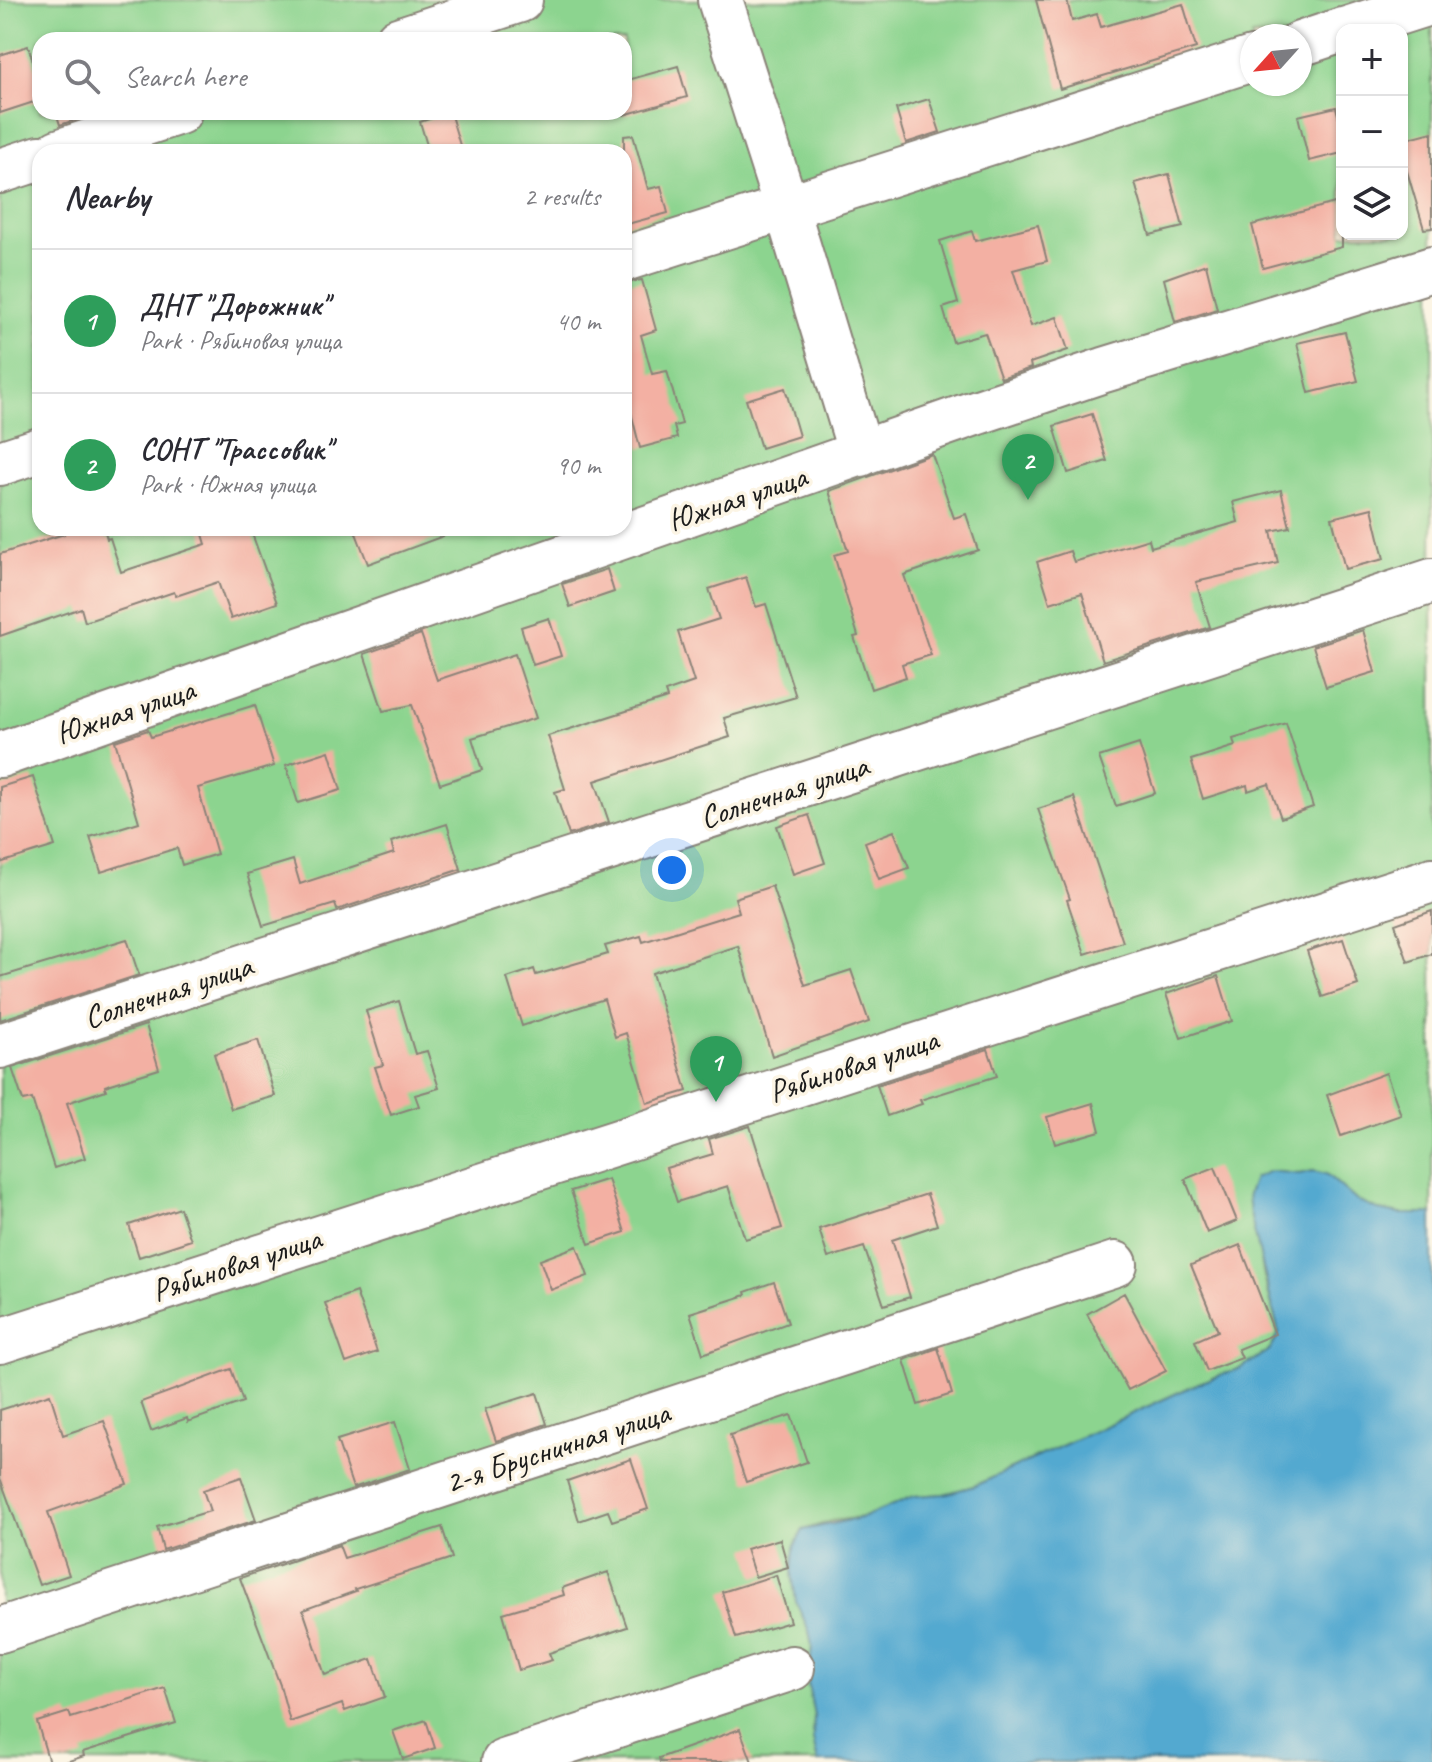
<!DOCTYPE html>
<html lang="en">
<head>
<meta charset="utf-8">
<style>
  :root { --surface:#fff; --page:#f2f2f3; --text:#2b2b33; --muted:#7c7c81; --line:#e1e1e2; --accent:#b5179e }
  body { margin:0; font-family:Caveat,sans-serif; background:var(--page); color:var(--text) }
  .controls { position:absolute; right:24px; top:24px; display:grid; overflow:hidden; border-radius:16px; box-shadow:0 2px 6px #0004 }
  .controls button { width:72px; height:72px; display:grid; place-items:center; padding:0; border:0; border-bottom:2px solid var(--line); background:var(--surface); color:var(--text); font:40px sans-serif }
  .compass { position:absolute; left:1240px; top:24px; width:72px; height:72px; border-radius:50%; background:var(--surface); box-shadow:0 2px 6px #0004; rotate:243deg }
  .you { position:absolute; left:672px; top:870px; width:28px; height:28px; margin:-20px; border:6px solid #fff; border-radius:50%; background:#1a73e8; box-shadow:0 0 0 12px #1a73e833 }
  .badge { display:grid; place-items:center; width:52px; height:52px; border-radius:50%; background:var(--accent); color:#fff; font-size:26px; font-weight:700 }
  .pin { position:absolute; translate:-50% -66px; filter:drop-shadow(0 2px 4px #0008) }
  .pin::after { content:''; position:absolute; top:42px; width:28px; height:24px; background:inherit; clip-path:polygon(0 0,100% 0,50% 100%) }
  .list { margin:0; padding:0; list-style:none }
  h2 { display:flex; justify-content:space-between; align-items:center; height:104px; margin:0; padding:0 32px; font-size:34px }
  h2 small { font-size:26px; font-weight:400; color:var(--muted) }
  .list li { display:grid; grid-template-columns:52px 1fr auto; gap:24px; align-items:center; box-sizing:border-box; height:144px; padding:0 32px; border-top:2px solid var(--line) }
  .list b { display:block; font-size:30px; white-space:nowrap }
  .list p { margin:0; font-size:26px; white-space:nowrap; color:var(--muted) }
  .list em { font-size:26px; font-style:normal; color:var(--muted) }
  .icon { flex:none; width:44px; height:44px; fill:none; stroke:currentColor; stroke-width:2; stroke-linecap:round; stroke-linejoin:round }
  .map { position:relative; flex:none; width:1432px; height:1762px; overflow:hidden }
  .search { position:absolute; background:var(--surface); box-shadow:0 2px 6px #0004; left:32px; top:32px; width:600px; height:88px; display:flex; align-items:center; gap:20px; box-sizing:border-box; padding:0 28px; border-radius:24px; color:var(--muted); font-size:30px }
  .panel { position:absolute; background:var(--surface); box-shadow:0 2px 6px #0004; left:32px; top:144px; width:600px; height:392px; border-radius:24px }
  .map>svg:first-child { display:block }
  .green { fill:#8cd48f; stroke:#547856; stroke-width:2; fill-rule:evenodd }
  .water { fill:#53a9d0; stroke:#386276; stroke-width:2 }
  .building { fill:#f3b0a3 }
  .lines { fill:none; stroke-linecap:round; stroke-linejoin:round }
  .street-casing { stroke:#8a8378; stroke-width:48 }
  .street { stroke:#fff; stroke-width:44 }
  .labels { text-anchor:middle; stroke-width:7; stroke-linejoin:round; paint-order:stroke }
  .street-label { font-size:32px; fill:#1c1c1c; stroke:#fcf5e5 }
</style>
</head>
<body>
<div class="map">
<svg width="1432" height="1762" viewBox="0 0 1432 1762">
  <rect width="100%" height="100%" fill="#fcf5e5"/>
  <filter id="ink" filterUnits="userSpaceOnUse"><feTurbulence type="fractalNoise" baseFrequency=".0125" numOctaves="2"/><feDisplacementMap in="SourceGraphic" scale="16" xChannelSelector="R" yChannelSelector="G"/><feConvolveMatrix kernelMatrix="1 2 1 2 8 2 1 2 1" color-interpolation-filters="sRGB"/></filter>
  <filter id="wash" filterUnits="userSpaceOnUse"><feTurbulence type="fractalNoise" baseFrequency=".006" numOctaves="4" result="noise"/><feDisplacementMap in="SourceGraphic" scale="32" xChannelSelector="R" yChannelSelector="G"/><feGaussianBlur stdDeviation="1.8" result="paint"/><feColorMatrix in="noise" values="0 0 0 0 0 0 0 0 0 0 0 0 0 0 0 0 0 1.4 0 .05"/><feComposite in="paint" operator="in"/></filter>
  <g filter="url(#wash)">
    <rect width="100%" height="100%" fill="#f7ead3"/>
    <!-- green -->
    <path class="green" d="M0,0H1432V1214H1400L1378,1210L1357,1201L1326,1174L1313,1171L1299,1174L1270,1171L1259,1248L1264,1277L1279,1333L1270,1350L1241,1368L1199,1383L974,1486L944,1494L914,1496L864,1517L832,1521L803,1530L796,1602L809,1631L812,1646L808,1684L814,1716L813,1740L818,1762H0ZM1342,30H1402V234H1342ZM1252,36H1300V84H1252ZM40,40H624V112H40ZM40,152H624V528H40Z"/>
    <!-- water -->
    <path class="water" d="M1270,1171L1299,1174L1313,1171L1326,1174L1357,1201L1378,1210L1400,1214H1432V1762H818L813,1740L814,1716L808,1684L812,1646L809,1631L796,1602L792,1574L794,1547L803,1530L864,1517L914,1496L944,1494L974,1486L1199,1383L1241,1368L1270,1350L1279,1333L1250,1214L1248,1194L1254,1178Z"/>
    <g id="blocks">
      <!-- building -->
      <path class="building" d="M1036,0H1067L1072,21L1097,14L1101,27L1183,4L1196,48L1060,89Z
        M28,46L40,81V100L0,113V55Z
        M678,66L687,97L624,115V81Z
        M929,99L940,132L906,143L896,109Z
        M1336,107L1342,131V153L1309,161L1298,116Z
        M56,112H99L60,125Z
        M450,112L462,152H429L420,122Z
        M1432,132V228L1424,229L1402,154V140Z
        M633,135L648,189L661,186L668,213L624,225V136Z
        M1169,174L1183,227L1150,235L1135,183Z
        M1342,201V247L1263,268L1252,225Z
        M1038,225L1047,261L1013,270L1031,326L1057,317L1068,350L1030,363L1031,368L1001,378L985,333L953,342L943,308L958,303L940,241L972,231L975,241Z
        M1206,264L1217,309L1175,322L1164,279Z
        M642,280L656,330L641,335L652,374L667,371L682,424L674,426L677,438L640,448L624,385V283Z
        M1345,332L1358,381L1309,393L1297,343Z
        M785,388L799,436L761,448L746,400Z
        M1092,414L1107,461L1068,473L1054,426Z
        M932,454L954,518L966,514L978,550L904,575L931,655L902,664L906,677L871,689L854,637L858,636L834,555L848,551L829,491Z
        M1281,490L1290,527L1271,531L1278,563L1196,582L1210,627L1103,661L1082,593L1050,603L1037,562L1070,551L1074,562L1149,539L1151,547L1238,522L1233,502Z
        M1372,508L1384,559L1345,569L1332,518Z
        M62,528H104L107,539L110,538L121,572L206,544L201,528H250L277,603L231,619L218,582L176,596L174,592L85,622L81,608L0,636V554L64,534Z
        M354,528H456L457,531L368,564Z
        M607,569L614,592L570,607L562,584Z
        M746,577L756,607L766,604L796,697L724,718L730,737L595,781L609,822L569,835L555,792L565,789L548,736L667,698L665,692L694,682L678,632L719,619L709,589Z
        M549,618L561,656L533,665L521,627Z
        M1363,630L1375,672L1326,687L1313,646Z
        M421,634L437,680L515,654L536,718L472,738L482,770L440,784L412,705L383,711L364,654Z
        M255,705L274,766L198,788L217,854L182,865L177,848L101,872L90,837L139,822L115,741L148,730L151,737Z
        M1286,723L1313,807L1281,818L1269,784L1248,791L1247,785L1203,799L1191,760L1235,746L1233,739Z
        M1139,744L1155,793L1116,806L1099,757Z
        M329,751L341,790L298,803L286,765Z
        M33,777L55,846L0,863V787Z
        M1074,797L1123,942L1085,954L1067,900L1070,899L1038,809Z
        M809,815L825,863L793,874L777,826Z
        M447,824L461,869L337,910L335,904L263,926L247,874L293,860L300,884L394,853L391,842Z
        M894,831L909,868L879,879L865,842Z
        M772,886L805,985L851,970L869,1022L772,1056L738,946L652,973L687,1091L647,1103L626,1033L615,1037L604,999L522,1026L507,978L534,969L536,975L608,954L605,946L641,936L643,942L739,912L735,898Z
        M1432,911V954L1408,962L1395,924Z
        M127,939L139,975L0,1020V977Z
        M1343,939L1358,985L1322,997L1307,951Z
        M1218,976L1232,1021L1181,1038L1166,994Z
        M399,1001L415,1054L427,1051L439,1088L415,1095L419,1106L391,1115L375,1067L383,1065L366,1011Z
        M146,1025L159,1069L105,1086L106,1090L67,1103L85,1158L54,1168L32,1099L23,1101L12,1068Z
        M258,1040L275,1096L231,1109L214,1054Z
        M988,1049L997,1076L920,1100L922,1104L887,1116L877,1085Z
        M1386,1073L1401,1115L1341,1136L1327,1095Z
        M1093,1103L1100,1131L1055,1144L1047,1117Z
        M750,1126L782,1228L745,1239L728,1186L677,1202L666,1168L713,1154L709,1139Z
        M1215,1167L1237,1221L1207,1233L1185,1179Z
        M608,1179L625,1232L589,1244L571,1191Z
        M927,1194L937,1225L892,1240L910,1297L884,1305L864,1247L828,1258L819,1229Z
        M180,1208L191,1240L139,1257L129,1225Z
        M1240,1245L1275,1334L1238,1349L1242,1358L1207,1371L1195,1341L1218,1331L1191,1265Z
        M577,1246L588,1276L551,1290L540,1260Z
        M774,1282L788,1323L703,1354L690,1313L746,1295L745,1292Z
        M356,1292L377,1352L346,1363L325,1303Z
        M1124,1293L1166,1371L1128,1390L1087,1314Z
        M938,1348L952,1394L918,1405L904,1360Z
        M231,1369L243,1402L188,1422L187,1418L151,1431L141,1402Z
        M537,1393L547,1424L496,1441L485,1409Z
        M50,1394L63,1435L104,1421L127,1484L48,1512L69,1575L39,1585L0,1478V1410Z
        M791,1415L807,1462L746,1482L730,1435Z
        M395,1422L410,1469L353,1488L337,1440Z
        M631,1459L648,1509L612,1521L608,1511L579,1521L567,1481Z
        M241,1477L256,1520L163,1550L157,1527L210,1511L203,1490Z
        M442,1527L452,1558L355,1589L356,1591L303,1610L325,1675L372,1659L385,1697L345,1711L342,1704L290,1722L280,1685L240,1578L339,1545L344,1558Z
        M780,1539L788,1567L755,1577L746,1549Z
        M608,1572L627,1627L549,1653L552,1660L519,1670L503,1613L564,1595L562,1588Z
        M776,1575L790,1622L736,1638L722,1592Z
        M165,1688L176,1723L83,1752L84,1756L66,1762H49L37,1722L69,1712L71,1718Z
        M426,1720L435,1748L403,1759L393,1731Z
        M740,1729L752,1762H660L659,1758Z"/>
    </g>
  </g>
  <g filter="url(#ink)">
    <use href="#blocks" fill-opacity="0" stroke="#8a8378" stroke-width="2"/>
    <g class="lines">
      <defs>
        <path id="street" d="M720,0L786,206L861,454
          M1344,30L1432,2
          M398,40L520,0
          M1300,44L1342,30
          M58,152L179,112
          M0,171L40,158
          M624,259L1252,59
          M0,463L40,450
          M0,755L972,414L1104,370L1432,269
          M0,1046L1432,581
          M0,1341L1432,880
          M0,1630L1115,1264
          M504,1762L792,1668"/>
      </defs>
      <!-- street casing -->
      <use href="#street" class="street-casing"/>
      <!-- street -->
      <use href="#street" class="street"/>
    </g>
  </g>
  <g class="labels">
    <!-- street labels -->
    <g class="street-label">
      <text transform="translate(737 498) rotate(-19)" y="11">Южная улица</text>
      <text transform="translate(125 711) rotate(-19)" y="11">Южная улица</text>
      <text transform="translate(784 791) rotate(-18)" y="11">Солнечная улица</text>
      <text transform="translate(168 991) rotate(-18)" y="11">Солнечная улица</text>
      <text transform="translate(853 1065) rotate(-18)" y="11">Рябиновая улица</text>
      <text transform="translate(236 1264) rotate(-18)" y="11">Рябиновая улица</text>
      <text transform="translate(557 1447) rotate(-18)" y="11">2-я Брусничная улица</text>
    </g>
  </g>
</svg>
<div class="controls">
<button>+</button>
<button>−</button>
<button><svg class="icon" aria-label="layers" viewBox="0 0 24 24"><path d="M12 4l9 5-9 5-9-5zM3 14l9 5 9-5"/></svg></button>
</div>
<svg class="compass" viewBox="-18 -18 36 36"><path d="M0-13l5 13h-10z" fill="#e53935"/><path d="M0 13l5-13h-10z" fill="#7c7c81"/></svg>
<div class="you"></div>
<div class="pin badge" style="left:716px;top:1102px;background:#2e9e5b">1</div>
<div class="pin badge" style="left:1028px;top:500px;background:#2e9e5b">2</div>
<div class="search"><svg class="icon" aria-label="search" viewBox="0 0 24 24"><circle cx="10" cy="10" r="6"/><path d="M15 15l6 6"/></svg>Search here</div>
<section class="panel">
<h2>Nearby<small>2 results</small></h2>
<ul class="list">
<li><span class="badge" style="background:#2e9e5b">1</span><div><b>ДНТ &quot;Дорожник&quot;</b><p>Park · Рябиновая улица</p></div><em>40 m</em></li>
<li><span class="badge" style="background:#2e9e5b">2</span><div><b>СОНТ &quot;Трассовик&quot;</b><p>Park · Южная улица</p></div><em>90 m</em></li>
</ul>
</section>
</div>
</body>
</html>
